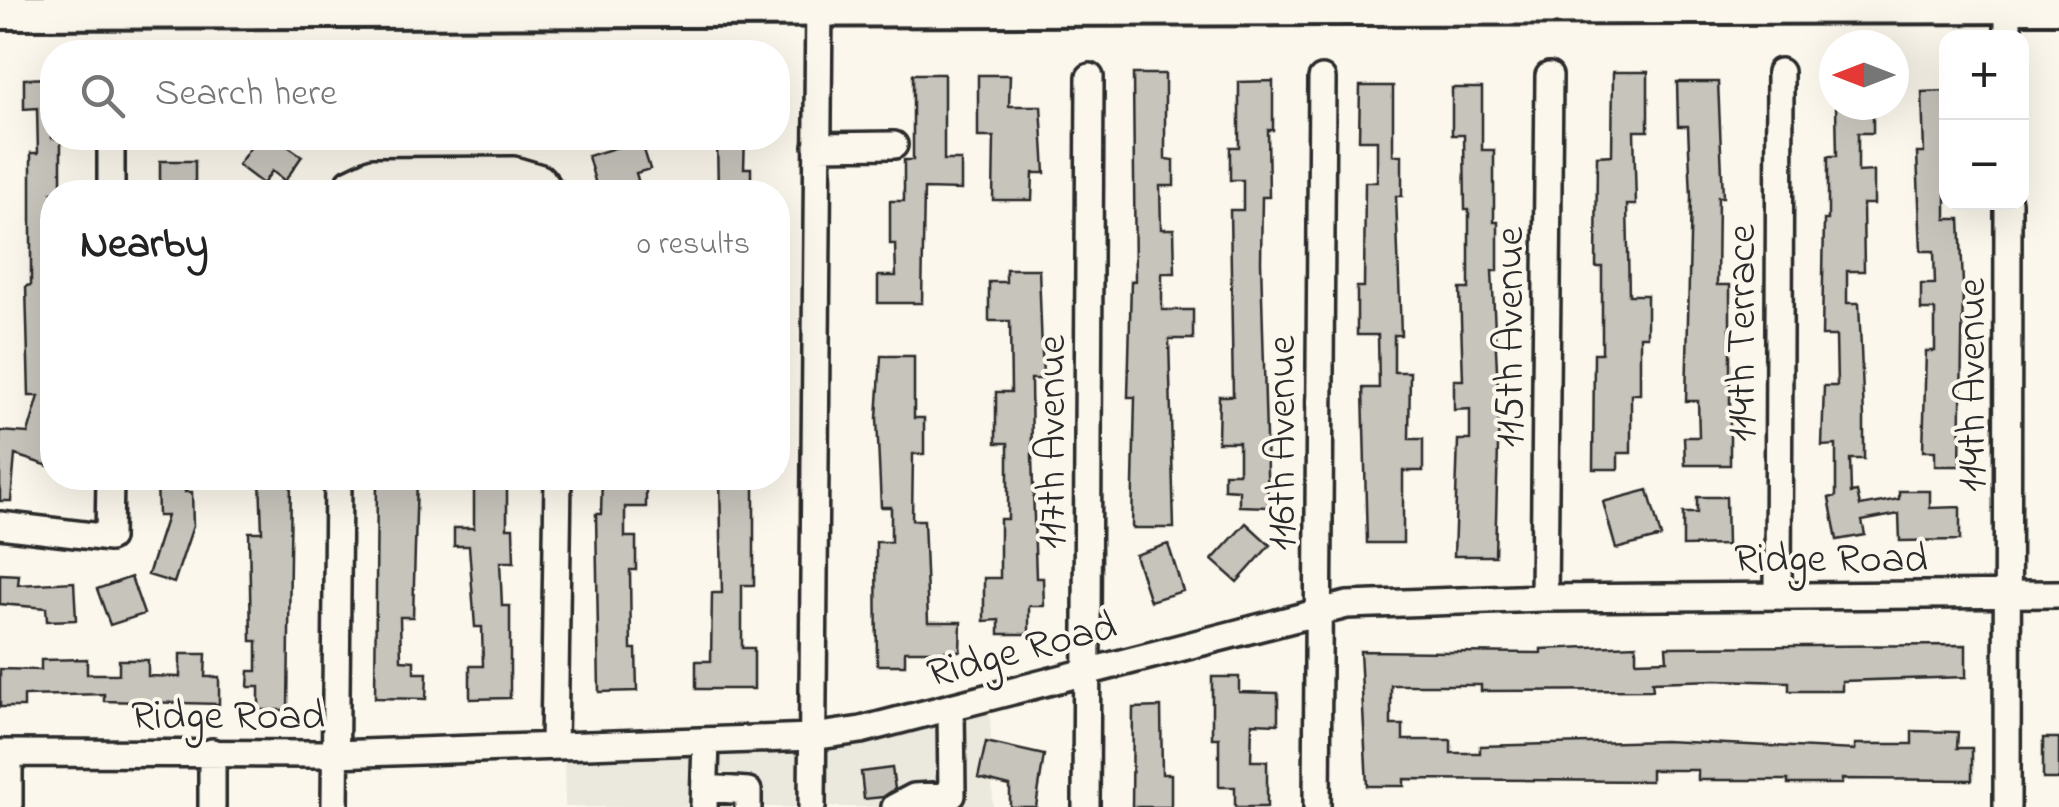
<!DOCTYPE html>
<html lang="en">
<head>
<meta charset="utf-8">
<style>
  :root { --surface:#fff; --page:#f6f6f6; --text:#222; --muted:#767676; --line:#e0e0e0 }
  body { margin:0; font-family:"Indie Flower",sans-serif; background:var(--page); color:var(--text) }
  .controls { position:absolute; right:30px; top:30px; display:grid; overflow:hidden; border-radius:20px; box-shadow:0 10px 40px #0002 }
  .controls button { width:90px; height:90px; display:grid; place-items:center; padding:0; border:0; border-bottom:2px solid var(--line); background:var(--surface); color:var(--text); font:50px sans-serif }
  .compass { position:absolute; left:1819px; top:30px; width:90px; height:90px; border-radius:50%; background:var(--surface); box-shadow:0 10px 40px #0002; rotate:270deg }
  .list { margin:0; padding:0; list-style:none }
  h2 { display:flex; justify-content:space-between; align-items:center; height:130px; margin:0; padding:0 40px; font-size:42px }
  h2 small { font-size:32px; font-weight:400; color:var(--muted) }
  .icon { flex:none; width:55px; height:55px; fill:none; stroke:currentColor; stroke-width:2; stroke-linecap:round; stroke-linejoin:round }
  .map { position:relative; flex:none; width:2059px; height:807px; overflow:hidden }
  .search { position:absolute; background:var(--surface); box-shadow:0 10px 40px #0002; left:40px; top:40px; width:750px; height:110px; display:flex; align-items:center; gap:25px; box-sizing:border-box; padding:0 35px; border-radius:40px; color:var(--muted); font-size:38px }
  .panel { position:absolute; background:var(--surface); box-shadow:0 10px 40px #0002; left:40px; top:180px; width:750px; height:310px; border-radius:40px }
  .map>svg:first-child { display:block }
  .built { fill:#ebe8de }
  .building { fill:#c7c4bc; stroke:#2b2b2b; stroke-width:2.5 }
  .lines { fill:none; stroke-linecap:round; stroke-linejoin:round }
  .minor-casing { stroke:#2b2b2b; stroke-width:32 }
  .major-casing { stroke:#2b2b2b; stroke-width:40 }
  .minor { stroke:#fbf7ec; stroke-width:25 }
  .major { stroke:#fbf7ec; stroke-width:32 }
  .labels { text-anchor:middle; stroke-width:8; stroke-linejoin:round; paint-order:stroke }
  .street-label { font-size:42px; fill:#2b2b2b; stroke:#fbf7ec }
</style>
</head>
<body>
<div class="map">
<svg width="2059" height="807" viewBox="0 0 2059 807">
  <rect width="100%" height="100%" fill="#fbf7ec"/>
  <filter id="ink" filterUnits="userSpaceOnUse"><feTurbulence type="fractalNoise" baseFrequency=".01" numOctaves="2"/><feDisplacementMap in="SourceGraphic" scale="20" xChannelSelector="R" yChannelSelector="G"/><feConvolveMatrix kernelMatrix="1 2 1 2 8 2 1 2 1" color-interpolation-filters="sRGB"/></filter>
  <g filter="url(#ink)">
    <!-- built -->
    <path class="built" d="M990,708L993,807H823L824,746Z
      M801,748V807H565L564,756Z"/>
    <!-- building -->
    <path class="building" d="M1613,72H1648V131H1634L1636,205H1627L1629,295H1647V336H1640V394H1631V453H1618V469H1593L1594,353H1602V267H1596L1597,156L1612,155Z
      M913,74H944V160H961V190L924,189L922,303H878V276H896L895,244H890V201H904V160H913Z
      M1133,74H1165V159L1174,160V186H1160L1161,229H1174L1175,273H1162V310H1193V339H1169L1174,528H1132L1135,397H1128L1131,281H1135Z
      M978,75H1010L1009,106H1041L1045,173H1033L1032,200H993L994,137H978Z
      M52,78V138H61V192H52V467L15,455L11,501H0V431L28,433L39,396H29L26,286L31,285V153H38L37,108L24,109V79Z
      M1273,81V130H1268L1269,197H1262L1261,261L1268,507L1239,506V490L1224,489V473H1239V442H1218L1219,396H1233L1230,210H1243V180H1230V147H1239V82Z
      M1677,82H1718L1723,197H1718L1717,285H1730V465H1685L1684,437H1699L1698,401H1686L1691,197L1688,126H1678Z
      M1360,86H1393V155H1402V196H1396L1401,335H1394V372H1410L1409,439H1423V471H1403V543H1367L1363,388H1379L1378,335H1357V287H1364L1365,182H1377V140H1359Z
      M1452,88H1482V150H1494V222H1498V271H1492L1499,409L1495,556H1454L1458,440H1470V409L1454,410V380H1463L1460,289H1469V210H1465L1464,135H1452Z
      M1946,91V219H1960L1963,284L1960,466H1935V451H1923L1926,351H1935V310H1921V284H1935L1934,251H1921L1917,153H1924L1922,92Z
      M1836,105H1873V133H1858V172L1874,171V204H1863L1864,271H1847V303H1859L1864,418V459H1850L1851,493L1857,492L1860,506L1899,499V491H1930V508L1960,507V540L1900,541L1899,514L1862,521L1865,535L1837,540L1829,498L1836,496V445L1822,446L1824,386H1837L1836,336H1822L1824,220H1828V156H1837Z
      M257,138H276L302,156L285,181L272,171L263,184L238,165Z
      M717,138H745L744,168H751V192H718Z
      M641,140L650,169L636,173L640,187L598,192L588,156Z
      M160,161H195V192H160Z
      M1006,269H1039L1043,379H1031L1032,456L1036,578H1043L1044,606H1029V634H999V620L984,621V578H1000V519H1008V443H996V392H1011L1010,321H989V282H1006Z
      M881,356H914V418H924V454H913L912,520H924L928,622H961L960,651H905V665H877L876,542H891V507H881L877,418Z
      M157,478H185V492H192L193,526L174,583L148,575L167,516H158Z
      M260,478H291L288,710H259V687H248L249,671H257V641H251L249,532H262Z
      M377,478H417L413,617H400L401,660L414,661V673H427L426,699L375,698Z
      M474,478H507V528H513L514,562H500L502,606H510V698L470,699V666H483L482,627H475L469,546H454V528H474Z
      M602,478H646V507H625V537H636V570H630L631,649H636L637,691L599,692L596,514H601Z
      M720,478H754V585H742V648H754V689H696V661H711L712,593H722Z
      M1648,490L1661,537L1616,549L1603,502Z
      M1697,497H1726L1727,545L1683,546V513H1697Z
      M1246,523L1270,545L1237,582L1212,560Z
      M1168,544L1183,591L1150,601L1135,555Z
      M0,574L19,575L18,585L74,582L76,620L47,621L46,608L0,604Z
      M131,577L144,614L110,625L97,589Z
      M1636,645V661L1667,660L1666,647L1966,645V677L1842,681V691H1789V682L1716,680L1652,682L1653,690L1481,691V685H1391V725H1403V740H1451V753H1480V746L1664,741L1855,750V744H1912V731L1958,732L1957,748H1972V780L1842,779V784H1788V780H1698V770H1651V781L1404,779V786H1367L1360,651L1541,653V649Z
      M180,654H206L205,677H219V704L104,701V694L24,696V707H0V669L41,670V660L87,659V674H119V660H148V676L180,677Z
      M1212,677H1239V692L1278,693V724L1252,723L1251,761H1267V807H1235V787H1219V738H1212Z
      M1161,707L1162,774H1171V807H1132L1133,708Z
      M2043,738H2059V779H2043Z
      M986,742L1044,755L1036,807H1010V786L978,778Z
      M892,768L895,789L883,797L864,799L861,772Z"/>
    <g class="lines">
      <defs>
        <path id="minor" d="M2008,0V38
          M817,146L894,145
          M111,192V138
          M346,192L350,182L373,171L514,170L541,178L552,192
          M0,525L109,538L110,478
          M1778,596L1780,72
          M1544,598L1549,76
          M554,746L558,478
          M212,752V807
          M0,753L335,754L812,737L861,730L1347,605L1544,598L2059,594
          M705,788L748,791V807
          M9,807V754
          M335,807L338,478
          M704,807L706,741
          M812,807L819,0
          M895,807L914,797L952,795L951,707
          M1086,807L1090,77
          M1317,807L1322,79
          M2007,807L2008,202"/>
        <path id="major" d="M0,12L2059,6"/>
      </defs>
      <!-- minor casing -->
      <use href="#minor" class="minor-casing"/>
      <!-- major casing -->
      <use href="#major" class="major-casing"/>
      <!-- minor -->
      <use href="#minor" class="minor"/>
      <!-- major -->
      <use href="#major" class="major"/>
    </g>
  </g>
  <g class="labels">
    <!-- street labels -->
    <g class="street-label">
      <text transform="translate(1739 333) rotate(-90)" y="15">114th Terrace</text>
      <text transform="translate(1507 337) rotate(-90)" y="15">115th Avenue</text>
      <text transform="translate(1969 385) rotate(-90)" y="15">114th Avenue</text>
      <text transform="translate(1049 442) rotate(-90)" y="15">117th Avenue</text>
      <text transform="translate(1279 443) rotate(-90)" y="15">116th Avenue</text>
      <text x="1831" y="571">Ridge Road</text>
      <text transform="translate(1021 647) rotate(-15)" y="15">Ridge Road</text>
      <text x="228" y="728">Ridge Road</text>
    </g>
  </g>
</svg>
<div class="controls">
<button>+</button>
<button>−</button>
</div>
<svg class="compass" viewBox="-18 -18 36 36"><path d="M0-13l5 13h-10z" fill="#e53935"/><path d="M0 13l5-13h-10z" fill="#767676"/></svg>
<div class="search"><svg class="icon" aria-label="search" viewBox="0 0 24 24"><circle cx="10" cy="10" r="6"/><path d="M15 15l6 6"/></svg>Search here</div>
<section class="panel">
<h2>Nearby<small>0 results</small></h2>
<ul class="list">
</ul>
</section>
</div>
</body>
</html>
